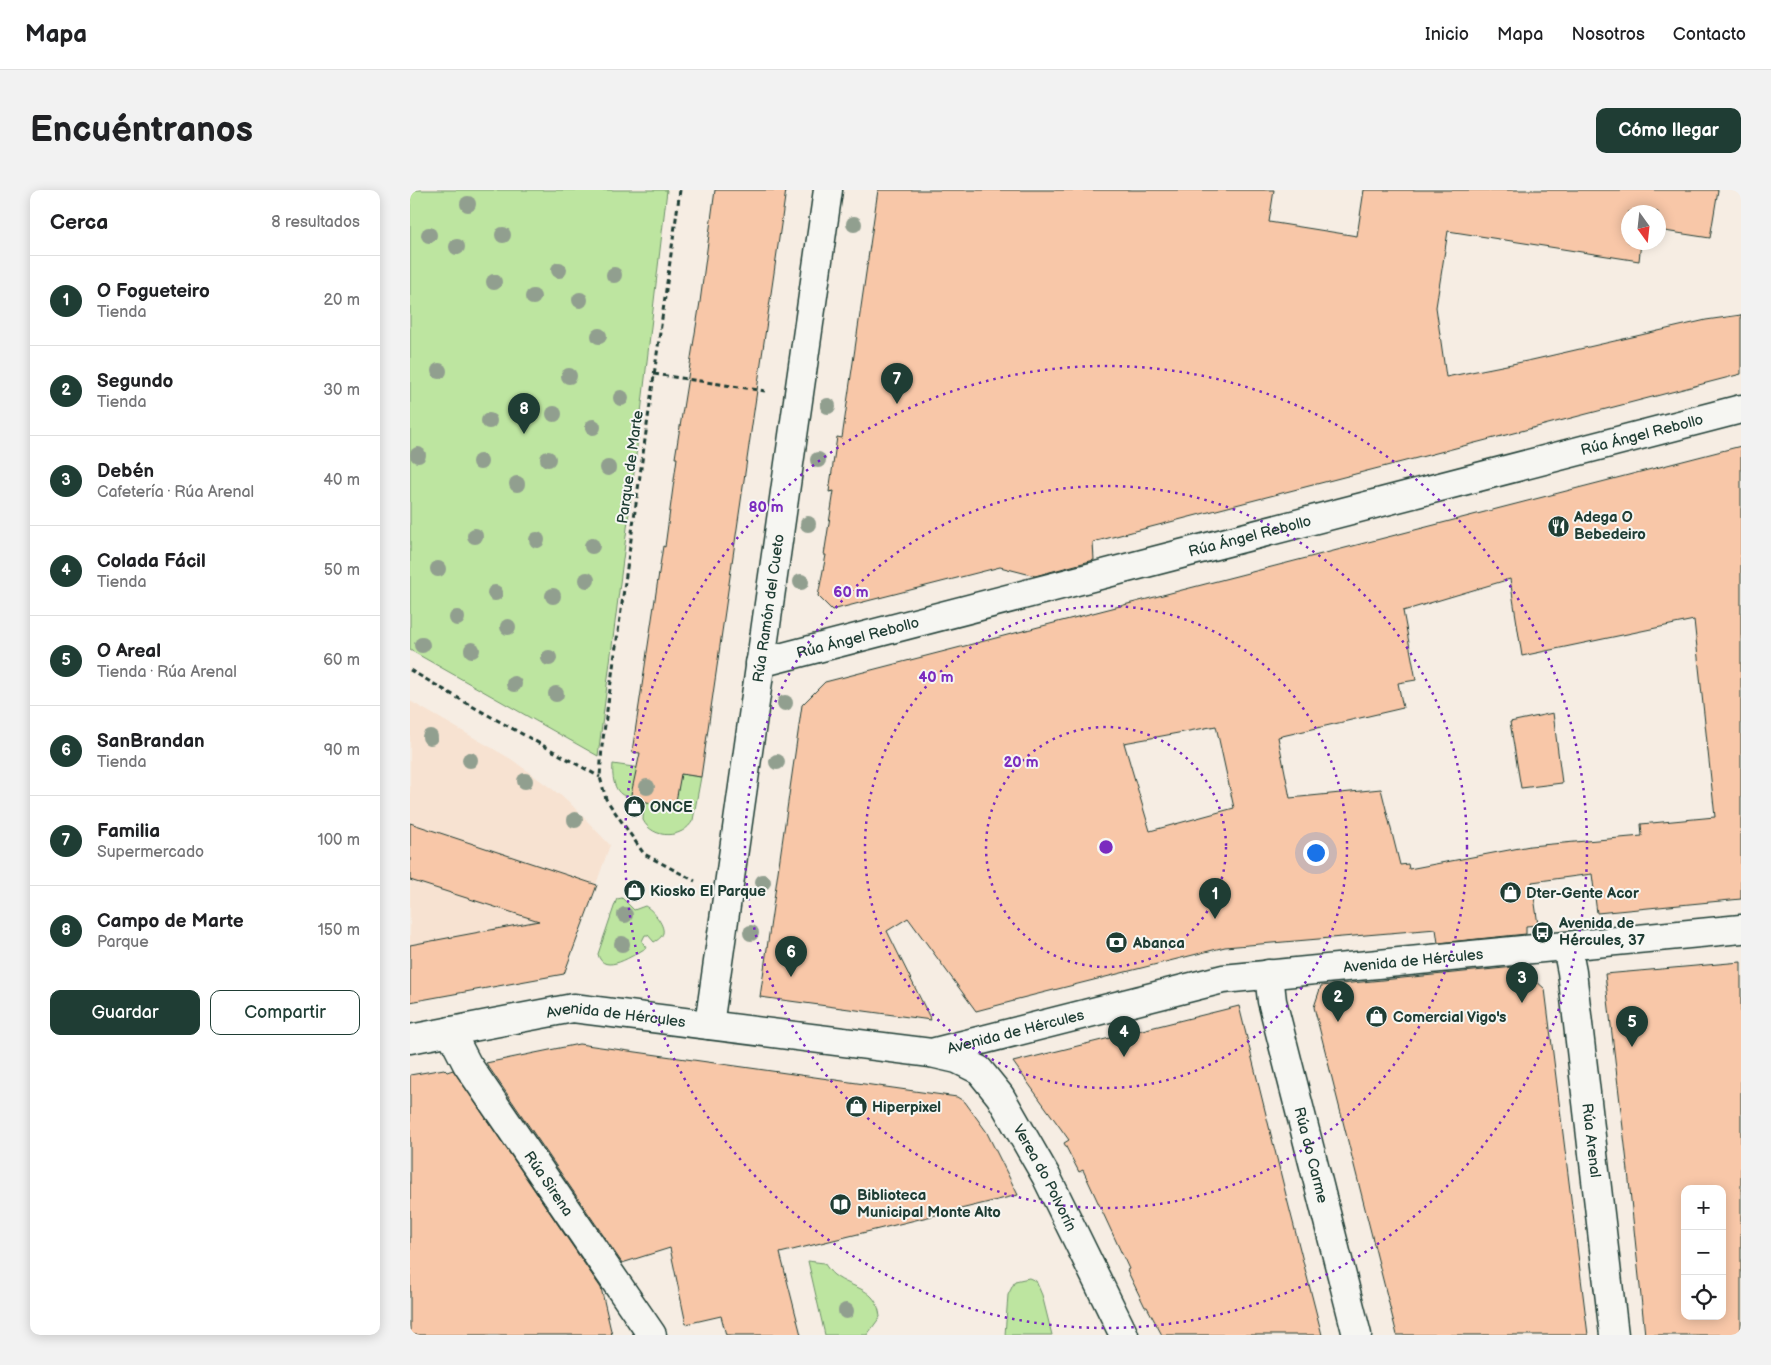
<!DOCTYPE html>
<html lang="es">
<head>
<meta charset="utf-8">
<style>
  :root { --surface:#fff; --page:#f2f2f2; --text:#202124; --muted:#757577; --line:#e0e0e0; --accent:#1f3d34 }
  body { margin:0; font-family:"Balsamiq Sans",sans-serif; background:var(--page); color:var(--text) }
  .controls { position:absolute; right:15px; bottom:15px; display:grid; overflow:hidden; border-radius:10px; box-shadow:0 2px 12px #0003 }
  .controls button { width:45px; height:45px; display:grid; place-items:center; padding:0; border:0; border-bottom:1px solid var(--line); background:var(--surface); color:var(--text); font:25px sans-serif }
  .compass { position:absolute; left:1211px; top:15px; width:45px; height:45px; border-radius:50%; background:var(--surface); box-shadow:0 2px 12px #0003; rotate:165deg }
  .you { position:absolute; left:905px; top:662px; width:18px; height:18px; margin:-12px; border:4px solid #fff; border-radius:50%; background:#1a73e8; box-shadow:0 0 0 8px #1a73e833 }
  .badge { display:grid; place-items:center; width:32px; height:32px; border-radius:50%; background:var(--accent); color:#fff; font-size:16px; font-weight:700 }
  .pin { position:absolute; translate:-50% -41px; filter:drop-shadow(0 1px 2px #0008) }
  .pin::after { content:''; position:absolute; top:26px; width:18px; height:15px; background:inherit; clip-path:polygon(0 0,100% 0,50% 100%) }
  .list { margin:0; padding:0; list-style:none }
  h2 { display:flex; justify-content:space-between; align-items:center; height:65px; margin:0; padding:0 20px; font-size:21px }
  h2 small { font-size:16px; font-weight:400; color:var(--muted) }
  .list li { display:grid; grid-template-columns:32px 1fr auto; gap:15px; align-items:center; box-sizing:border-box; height:90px; padding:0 20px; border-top:1px solid var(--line) }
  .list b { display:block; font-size:19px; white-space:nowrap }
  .list p { margin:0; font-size:16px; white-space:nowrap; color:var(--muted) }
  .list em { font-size:16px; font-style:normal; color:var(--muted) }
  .actions { display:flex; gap:10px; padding:15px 20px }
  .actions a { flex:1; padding:11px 0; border:1px solid var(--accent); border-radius:10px; text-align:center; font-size:18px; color:var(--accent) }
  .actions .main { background:var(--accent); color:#fff }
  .icon { flex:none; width:28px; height:28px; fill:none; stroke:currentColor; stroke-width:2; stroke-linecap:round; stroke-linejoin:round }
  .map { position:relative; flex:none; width:1331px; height:1145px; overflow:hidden; border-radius:10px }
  header { display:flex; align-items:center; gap:30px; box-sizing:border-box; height:70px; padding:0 25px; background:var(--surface); border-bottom:1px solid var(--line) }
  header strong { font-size:24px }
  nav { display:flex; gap:28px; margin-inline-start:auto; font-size:18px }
  .intro { display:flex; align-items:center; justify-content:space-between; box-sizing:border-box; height:120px; padding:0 30px }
  h1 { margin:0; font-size:35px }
  .button { padding:12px 22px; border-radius:10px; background:var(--accent); color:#fff; font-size:18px; font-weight:700 }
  main { display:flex; gap:30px; padding:0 30px }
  aside { flex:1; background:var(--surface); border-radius:10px; box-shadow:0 2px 12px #0003 }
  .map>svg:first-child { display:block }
  .built { fill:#f7e2d1 }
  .green { fill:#bde5a0; stroke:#6e916a }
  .building { fill:#f8c7a8; stroke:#1f3d34; fill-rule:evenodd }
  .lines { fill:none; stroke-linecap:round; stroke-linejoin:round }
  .street-casing { stroke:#1f3d34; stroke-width:31 }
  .path { stroke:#1f3d34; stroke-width:3; stroke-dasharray:5 4; stroke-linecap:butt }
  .street { stroke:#f6f6f2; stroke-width:28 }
  .tree { fill:#919f8f }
  .ring { fill:none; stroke:#7b2cbf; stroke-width:2.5; stroke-dasharray:2.5 5 }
  .labels { text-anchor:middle; stroke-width:4; stroke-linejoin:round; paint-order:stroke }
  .street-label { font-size:15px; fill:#1f3d34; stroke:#f6f6f2 }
  .poi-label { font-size:15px; font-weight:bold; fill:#1f3d34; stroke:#f6f6f2; text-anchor:start }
  .centre { fill:#7b2cbf; stroke:#f6f6f2; stroke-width:2.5 }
  .ring-label { font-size:15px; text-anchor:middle; font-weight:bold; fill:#7b2cbf; stroke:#f6f6f2; stroke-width:4; stroke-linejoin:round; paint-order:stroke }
</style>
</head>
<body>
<header>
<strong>Mapa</strong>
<nav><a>Inicio</a><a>Mapa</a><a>Nosotros</a><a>Contacto</a></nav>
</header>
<div class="intro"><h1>Encuéntranos</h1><a class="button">Cómo llegar</a></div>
<main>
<aside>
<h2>Cerca<small>8 resultados</small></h2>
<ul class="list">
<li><span class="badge">1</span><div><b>O Fogueteiro</b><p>Tienda</p></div><em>20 m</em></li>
<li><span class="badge">2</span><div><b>Segundo</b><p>Tienda</p></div><em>30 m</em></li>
<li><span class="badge">3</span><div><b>Debén</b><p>Cafetería · Rúa Arenal</p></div><em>40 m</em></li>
<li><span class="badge">4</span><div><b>Colada Fácil</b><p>Tienda</p></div><em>50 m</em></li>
<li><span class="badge">5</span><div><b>O Areal</b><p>Tienda · Rúa Arenal</p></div><em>60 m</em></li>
<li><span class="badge">6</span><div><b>SanBrandan</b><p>Tienda</p></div><em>90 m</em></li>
<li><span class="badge">7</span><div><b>Familia</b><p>Supermercado</p></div><em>100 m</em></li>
<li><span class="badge">8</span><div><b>Campo de Marte</b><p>Parque</p></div><em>150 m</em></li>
</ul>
<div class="actions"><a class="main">Guardar</a><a>Compartir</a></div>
</aside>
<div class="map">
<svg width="1331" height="1145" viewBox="0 0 1331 1145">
  <rect width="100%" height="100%" fill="#f6ede3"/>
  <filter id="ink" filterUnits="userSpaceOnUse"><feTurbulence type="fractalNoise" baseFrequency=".02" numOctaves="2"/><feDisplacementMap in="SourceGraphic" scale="10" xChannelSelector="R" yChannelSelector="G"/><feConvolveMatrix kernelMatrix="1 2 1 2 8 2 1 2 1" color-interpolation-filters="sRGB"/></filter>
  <g filter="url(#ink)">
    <!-- built -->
    <path class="built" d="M0,511L101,569L157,610L200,655L154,784L0,812Z"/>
    <!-- green -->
    <path class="green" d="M5,0H257L223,291L188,566L0,460V4Z
      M203,574L291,587L283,630C273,649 243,650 233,630L234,611C227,607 222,608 215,606C203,602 202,584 203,574Z
      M212,708L224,720L235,716C242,719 255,735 253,743C252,747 248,750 244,752L238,745H235L232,751L236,758C225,764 193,787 188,764L206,711L207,709Z
      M398,1071L414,1073C417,1077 420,1082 424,1085C444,1100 467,1097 470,1127L457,1145H415Z
      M619,1088L626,1091L632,1105L642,1145H595L598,1105L605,1091Z"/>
    <!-- building -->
    <path class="building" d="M305,0H376L291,587L271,584L265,617L220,609L230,563L222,562L253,356L255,357L267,268H265L290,112Z
      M468,0H864L859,32L947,46L954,0H1308L1300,48L1248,40V22H1218V52H1231L1229,71L1038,41L1026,117L1036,187L1122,170L1296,130L1331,125V184L683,352L684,370L625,386L590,377L422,420L408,406L416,365H414L424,301L419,302L427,247L432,248Z
      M1331,256V709L1187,723L1182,684L1122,692L1128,735L1116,736V744L1028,753L1026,739L815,757L604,810V811L566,821L498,728L477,741L521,830L350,807L392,515L415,492ZM1100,389L1112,466L1284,430L1305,627L1231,634L1232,646L1120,656L999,679L998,674L990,675L971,599L880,608L868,547L993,518L988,493L1006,490L993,421ZM806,536L824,618L740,641L714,553Z
      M1143,523L1152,593L1111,598L1100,532Z
      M0,633L187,695L154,784L0,812V755L129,731L0,690Z
      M1331,772V1145H1235L1218,981L1195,784ZM1275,999H1312V1126H1275Z
      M1115,776V781L1135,799L1178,1145H987L904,817L911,796Z
      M829,816L877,1009L912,1145H752L737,1117H735L717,1080L719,1079L673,980L669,982L654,953L659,950L603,872Z
      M169,854L547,907L555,912L576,941L608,1005L370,1063L391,1145H316L311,1126L276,1134L260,1058L212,1073L76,873Z
      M34,879L37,882L43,880L191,1098L202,1145H0V885Z"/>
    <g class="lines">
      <defs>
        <g id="street">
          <path id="s1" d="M350,473L1331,219"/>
          <path id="s2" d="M1157,757L1162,782L1204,1145"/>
          <path id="s3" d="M859,784L862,811L947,1145"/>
          <path id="s4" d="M299,835L418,0"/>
          <path id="s5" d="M40,841L57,874L242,1145"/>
          <path id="s6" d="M0,849L163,818L521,863L813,789L1331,739"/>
          <path id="s7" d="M521,863L547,869L569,880L590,906L636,986L714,1145"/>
        </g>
      </defs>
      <!-- street casing -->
      <use href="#street" class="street-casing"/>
      <!-- path -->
      <path class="path" d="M270,0L192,556L190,587L196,609L234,664L285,691
        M244,184L355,201
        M0,480L67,519L190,587"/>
      <!-- street -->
      <use href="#street" class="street"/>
    </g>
    <!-- trees -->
    <g class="tree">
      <circle cx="58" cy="14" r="8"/>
      <circle cx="444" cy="34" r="8"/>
      <circle cx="19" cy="45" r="8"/>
      <circle cx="93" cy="45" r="8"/>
      <circle cx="47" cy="57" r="8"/>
      <circle cx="149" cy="80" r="8"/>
      <circle cx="204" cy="85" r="8"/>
      <circle cx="84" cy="92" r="8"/>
      <circle cx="123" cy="107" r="8"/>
      <circle cx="170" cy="110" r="8"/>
      <circle cx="189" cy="146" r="8"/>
      <circle cx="29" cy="181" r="8"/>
      <circle cx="159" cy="186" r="8"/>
      <circle cx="211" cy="208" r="8"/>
      <circle cx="418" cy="216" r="8"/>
      <circle cx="144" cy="224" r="8"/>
      <circle cx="79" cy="231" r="8"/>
      <circle cx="183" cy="237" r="8"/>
      <circle cx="8" cy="265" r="8"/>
      <circle cx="138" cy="269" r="8"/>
      <circle cx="408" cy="270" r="8"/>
      <circle cx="70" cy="272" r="8"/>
      <circle cx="198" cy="278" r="8"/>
      <circle cx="107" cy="294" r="8"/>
      <circle cx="398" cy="334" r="8"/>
      <circle cx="65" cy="346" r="8"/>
      <circle cx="127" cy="350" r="8"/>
      <circle cx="182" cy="356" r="8"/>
      <circle cx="28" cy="379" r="8"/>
      <circle cx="177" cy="390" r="8"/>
      <circle cx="391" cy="392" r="8"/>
      <circle cx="85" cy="403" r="8"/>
      <circle cx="143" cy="406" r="8"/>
      <circle cx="47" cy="428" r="8"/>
      <circle cx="98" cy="437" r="8"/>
      <circle cx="12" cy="455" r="8"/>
      <circle cx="62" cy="460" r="8"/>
      <circle cx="139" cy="468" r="8"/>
      <circle cx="104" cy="494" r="8"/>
      <circle cx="146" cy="504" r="8"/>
      <circle cx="375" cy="513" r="8"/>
      <circle cx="20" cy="547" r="8"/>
      <circle cx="60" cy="570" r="8"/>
      <circle cx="367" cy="572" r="8"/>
      <circle cx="115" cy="591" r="8"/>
      <circle cx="237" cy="597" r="8"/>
      <circle cx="165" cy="630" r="8"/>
      <circle cx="353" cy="692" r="8"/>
      <circle cx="215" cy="725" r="8"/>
      <circle cx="341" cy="743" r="8"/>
      <circle cx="212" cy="754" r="8"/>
      <circle cx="436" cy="1121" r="8"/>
    </g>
  </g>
  <!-- distance rings -->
  <g class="ring">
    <circle cx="696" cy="657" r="120"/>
    <circle cx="696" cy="657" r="241"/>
    <circle cx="696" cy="657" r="361"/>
    <circle cx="696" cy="657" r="481"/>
  </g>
  <!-- icons -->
  <defs>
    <symbol id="restaurant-disc" viewBox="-11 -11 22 22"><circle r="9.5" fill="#1f3d34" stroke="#f6f6f2"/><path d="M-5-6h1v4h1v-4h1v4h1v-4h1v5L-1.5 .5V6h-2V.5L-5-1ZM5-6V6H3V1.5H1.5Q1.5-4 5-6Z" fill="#fff"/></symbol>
    <symbol id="shop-disc" viewBox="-11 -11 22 22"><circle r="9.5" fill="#1f3d34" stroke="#f6f6f2"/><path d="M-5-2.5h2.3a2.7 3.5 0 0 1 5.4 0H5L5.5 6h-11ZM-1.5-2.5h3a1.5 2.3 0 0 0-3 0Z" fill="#fff"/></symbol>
    <symbol id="bus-disc" viewBox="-11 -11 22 22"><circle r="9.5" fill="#1f3d34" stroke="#f6f6f2"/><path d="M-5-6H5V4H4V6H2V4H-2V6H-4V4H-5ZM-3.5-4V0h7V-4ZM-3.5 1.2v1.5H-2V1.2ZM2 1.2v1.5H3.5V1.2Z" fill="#fff"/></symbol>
    <symbol id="bank-disc" viewBox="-11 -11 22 22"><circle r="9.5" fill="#1f3d34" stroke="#f6f6f2"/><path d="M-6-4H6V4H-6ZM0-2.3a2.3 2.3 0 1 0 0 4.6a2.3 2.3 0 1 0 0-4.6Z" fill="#fff"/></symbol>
    <symbol id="library-disc" viewBox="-11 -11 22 22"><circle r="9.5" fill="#1f3d34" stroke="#f6f6f2"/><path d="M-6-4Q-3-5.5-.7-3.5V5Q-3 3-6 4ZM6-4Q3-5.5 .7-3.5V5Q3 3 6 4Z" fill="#fff"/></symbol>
  </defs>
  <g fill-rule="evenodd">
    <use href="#restaurant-disc" x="1136" y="324" width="25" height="25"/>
    <use href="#shop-disc" x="212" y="604" width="25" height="25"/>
    <use href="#shop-disc" x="212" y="688" width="25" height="25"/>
    <use href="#shop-disc" x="1088" y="690" width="25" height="25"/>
    <use href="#bus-disc" x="1120" y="730" width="25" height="25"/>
    <use href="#bank-disc" x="694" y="740" width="25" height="25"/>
    <use href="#shop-disc" x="954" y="814" width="25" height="25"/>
    <use href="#shop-disc" x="434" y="904" width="25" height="25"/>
    <use href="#library-disc" x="418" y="1002" width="25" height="25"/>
  </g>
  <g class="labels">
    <!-- street labels -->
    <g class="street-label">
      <text dy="5" stroke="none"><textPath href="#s1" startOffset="911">Rúa Ángel Rebollo</textPath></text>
      <text transform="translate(220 277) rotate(-82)" y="5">Parque de Marte</text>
      <text dy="5" stroke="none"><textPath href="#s1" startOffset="506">Rúa Ángel Rebollo</textPath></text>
      <text dy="5" stroke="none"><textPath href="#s4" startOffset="421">Rúa Ramón del Cueto</textPath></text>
      <text dy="5" stroke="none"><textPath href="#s1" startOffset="101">Rúa Ángel Rebollo</textPath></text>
      <text dy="5" stroke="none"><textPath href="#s6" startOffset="1019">Avenida de Hércules</textPath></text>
      <text dy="5" stroke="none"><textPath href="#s6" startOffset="209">Avenida de Hércules</textPath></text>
      <text dy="5" stroke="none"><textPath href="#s6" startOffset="614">Avenida de Hércules</textPath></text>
      <text dy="5" stroke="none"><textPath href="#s2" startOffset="195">Rúa Arenal</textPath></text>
      <text dy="5" stroke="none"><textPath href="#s3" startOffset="186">Rúa do Carme</textPath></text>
      <text dy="5" stroke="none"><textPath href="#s7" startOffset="178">Verea do Polvorín</textPath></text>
      <text dy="5" stroke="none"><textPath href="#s5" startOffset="182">Rúa Sirena</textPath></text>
    </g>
    <!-- poi labels -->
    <g class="poi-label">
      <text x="1164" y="332">Adega O<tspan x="1164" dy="17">Bebedeiro</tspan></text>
      <text x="240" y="622">ONCE</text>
      <text x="240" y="706">Kiosko El Parque</text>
      <text x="1116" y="708">Dter-Gente Acor</text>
      <text x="1149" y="738">Avenida de<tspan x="1149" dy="17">Hércules, 37</tspan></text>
      <text x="723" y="758">Abanca</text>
      <text x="983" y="832">Comercial Vigo's</text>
      <text x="462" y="922">Hiperpixel</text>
      <text x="447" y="1010">Biblioteca<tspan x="447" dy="17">Municipal Monte Alto</tspan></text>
    </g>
  </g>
  <circle cx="696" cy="657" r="8" class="centre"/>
  <g class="ring-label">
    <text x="356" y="322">80 m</text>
    <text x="441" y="407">60 m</text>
    <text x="526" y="492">40 m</text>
    <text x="611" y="577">20 m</text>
  </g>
</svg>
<div class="controls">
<button>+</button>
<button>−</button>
<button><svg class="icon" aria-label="locate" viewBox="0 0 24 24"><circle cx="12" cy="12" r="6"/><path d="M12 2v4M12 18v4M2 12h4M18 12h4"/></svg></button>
</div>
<svg class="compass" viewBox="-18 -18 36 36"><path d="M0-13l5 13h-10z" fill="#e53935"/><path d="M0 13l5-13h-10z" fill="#757577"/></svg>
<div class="you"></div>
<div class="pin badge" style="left:805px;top:729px">1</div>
<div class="pin badge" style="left:928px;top:832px">2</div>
<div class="pin badge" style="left:1112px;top:813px">3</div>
<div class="pin badge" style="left:714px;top:867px">4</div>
<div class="pin badge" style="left:1222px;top:857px">5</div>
<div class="pin badge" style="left:381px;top:787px">6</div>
<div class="pin badge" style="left:487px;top:214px">7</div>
<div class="pin badge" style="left:114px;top:244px">8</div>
</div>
</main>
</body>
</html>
